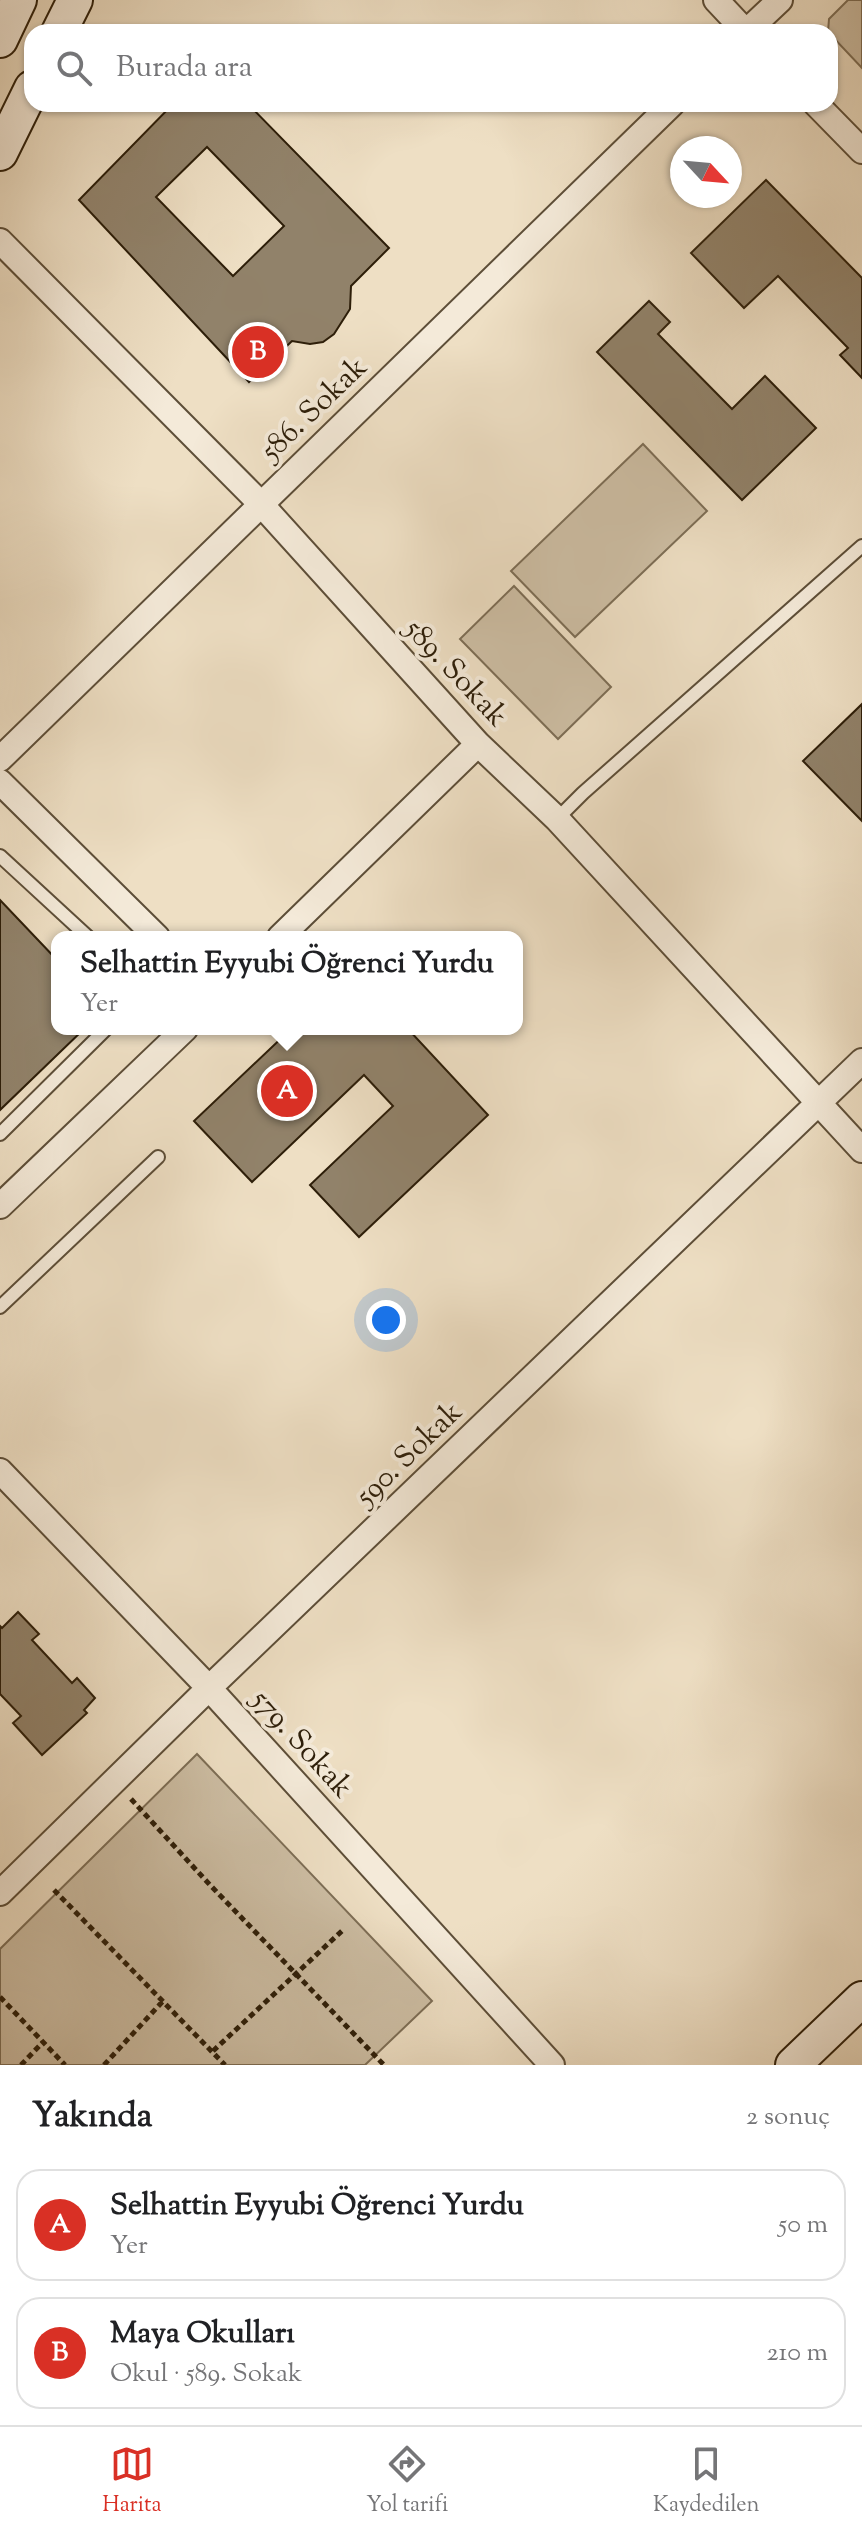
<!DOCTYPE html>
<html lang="tr">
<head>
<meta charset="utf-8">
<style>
  :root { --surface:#fff; --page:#f2f2f2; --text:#202124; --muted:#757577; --line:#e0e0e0; --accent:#d93025 }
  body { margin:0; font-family:"Sorts Mill Goudy",serif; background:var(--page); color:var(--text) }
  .compass { position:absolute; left:670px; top:136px; width:72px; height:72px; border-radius:50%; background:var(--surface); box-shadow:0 2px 6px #0004; rotate:116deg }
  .you { position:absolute; left:386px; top:1320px; width:28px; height:28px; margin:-20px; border:6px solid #fff; border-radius:50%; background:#1a73e8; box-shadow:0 0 0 12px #1a73e833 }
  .badge { display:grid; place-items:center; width:52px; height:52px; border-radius:50%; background:var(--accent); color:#fff; font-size:26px; font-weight:700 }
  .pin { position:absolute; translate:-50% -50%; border:4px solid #fff; box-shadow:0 2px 8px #0006 }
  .popup { position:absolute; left:51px; top:931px; width:472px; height:104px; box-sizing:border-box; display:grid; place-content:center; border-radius:16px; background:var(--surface); filter:drop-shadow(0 2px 6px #0005); font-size:26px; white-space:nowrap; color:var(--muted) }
  .popup b { font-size:30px; color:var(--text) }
  .popup::after { content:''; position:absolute; left:50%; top:100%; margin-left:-16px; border:16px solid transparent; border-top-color:var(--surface) }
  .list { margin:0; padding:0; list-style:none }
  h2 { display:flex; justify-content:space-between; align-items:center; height:104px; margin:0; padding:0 32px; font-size:34px }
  h2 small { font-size:26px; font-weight:400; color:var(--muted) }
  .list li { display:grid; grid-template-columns:52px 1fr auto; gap:24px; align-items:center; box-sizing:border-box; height:112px; margin:0 16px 16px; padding:0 16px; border:2px solid var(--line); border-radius:24px }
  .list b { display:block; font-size:30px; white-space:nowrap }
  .list p { margin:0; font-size:26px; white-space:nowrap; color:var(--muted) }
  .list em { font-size:26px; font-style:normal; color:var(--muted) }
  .icon { flex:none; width:44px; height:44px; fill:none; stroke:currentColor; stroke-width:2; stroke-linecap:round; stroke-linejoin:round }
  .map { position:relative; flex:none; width:862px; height:2065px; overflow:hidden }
  .search { position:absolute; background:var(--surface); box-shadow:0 2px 6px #0004; left:24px; right:24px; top:24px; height:88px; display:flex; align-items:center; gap:20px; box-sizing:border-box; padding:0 28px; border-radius:24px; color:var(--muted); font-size:30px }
  .sheet { height:360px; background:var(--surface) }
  nav { display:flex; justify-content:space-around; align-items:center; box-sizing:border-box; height:112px; border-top:2px solid var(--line); background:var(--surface); font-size:22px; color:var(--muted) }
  nav a { display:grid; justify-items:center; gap:4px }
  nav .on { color:var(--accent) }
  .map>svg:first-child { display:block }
  .green { fill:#cdbea4; stroke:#7d6e56; stroke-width:2 }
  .building { fill:#91826a; stroke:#2d1e09; stroke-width:2; fill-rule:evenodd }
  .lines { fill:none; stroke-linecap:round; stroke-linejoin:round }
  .lane-casing { stroke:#5d4e38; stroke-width:16 }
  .street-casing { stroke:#5d4e38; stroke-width:28 }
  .secondary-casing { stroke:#2d1e09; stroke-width:38 }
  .path { stroke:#2d1e09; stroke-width:5; stroke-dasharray:6 4; stroke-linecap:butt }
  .lane { stroke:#f4ead9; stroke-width:12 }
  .street { stroke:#f4ead9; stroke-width:24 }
  .secondary { stroke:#f4ead9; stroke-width:34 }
  .labels { text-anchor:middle; stroke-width:8; stroke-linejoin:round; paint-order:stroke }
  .street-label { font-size:30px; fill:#2d1e09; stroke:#f4ead9 }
</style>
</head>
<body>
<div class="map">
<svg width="862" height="2065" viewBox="0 0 862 2065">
  <rect width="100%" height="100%" fill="#eedfc4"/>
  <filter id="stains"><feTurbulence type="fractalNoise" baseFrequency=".0025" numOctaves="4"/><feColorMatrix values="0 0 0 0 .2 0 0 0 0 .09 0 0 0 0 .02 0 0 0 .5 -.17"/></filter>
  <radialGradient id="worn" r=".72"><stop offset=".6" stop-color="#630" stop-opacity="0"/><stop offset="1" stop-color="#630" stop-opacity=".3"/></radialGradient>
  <!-- green -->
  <path class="green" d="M848,0H862V68L828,32L829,19Z
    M643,444L707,511L575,637L511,571Z
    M514,586L611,687L558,739L460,639Z
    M197,1754L432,2001L365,2065H0V1949Z"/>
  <!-- building -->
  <path class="building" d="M173,104H248L389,248L351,286L350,309L334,334L323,342L310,344L292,341L249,382L79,200ZM207,147L284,226L233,276L156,197Z
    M766,180L862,278V378L840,355L848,348L778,276L744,308L691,253Z
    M649,301L670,322L658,334L732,409L765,376L816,428L742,500L597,352Z
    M862,704V821L803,761Z
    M0,900L57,960V1029H84L0,1110Z
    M291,1029H408L488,1115L359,1237L310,1185L393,1106L364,1075L252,1182L194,1121Z
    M18,1612L39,1634L32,1640L72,1683L77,1678L95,1698L84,1710L87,1713L42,1755L13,1723L21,1716L0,1694V1626L2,1628Z"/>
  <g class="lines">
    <defs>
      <path id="lane" d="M557,819L583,793L862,546
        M0,856L88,937
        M0,1134L106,1029
        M0,1307L158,1157"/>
      <path id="street" d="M716,0L746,32
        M746,32L780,0
        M816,104L862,151
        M0,241L260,503L478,744L557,819L862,1150
        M0,759L672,104
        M0,782L157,937
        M280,937L478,744
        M0,1206L185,1029
        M0,1471L209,1688L552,2065
        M0,1893L209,1688L862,1061"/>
      <path id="secondary" d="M59,32L75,0
        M0,40L19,0
        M0,153L32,88
        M793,2065L862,1999"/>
    </defs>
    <!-- lane casing -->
    <use href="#lane" class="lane-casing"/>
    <!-- street casing -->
    <use href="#street" class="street-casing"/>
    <!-- secondary casing -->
    <use href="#secondary" class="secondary-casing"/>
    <!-- path -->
    <path class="path" d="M131,1799L210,1885L384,2065
      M54,1890L225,2065
      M0,1997L65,2065
      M213,2051L344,1929
      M21,2065L43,2042
      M104,2065L163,2001"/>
    <!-- lane -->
    <use href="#lane" class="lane"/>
    <!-- street -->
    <use href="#street" class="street"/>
    <!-- secondary -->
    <use href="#secondary" class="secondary"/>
  </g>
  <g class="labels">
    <!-- street labels -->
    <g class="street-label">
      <text transform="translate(313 408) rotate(-44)" y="10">586. Sokak</text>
      <text transform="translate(457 672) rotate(47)" y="10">589. Sokak</text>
      <text transform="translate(408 1453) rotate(-44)" y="10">590. Sokak</text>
      <text transform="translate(303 1743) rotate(48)" y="10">579. Sokak</text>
    </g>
  </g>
  <rect width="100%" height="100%" filter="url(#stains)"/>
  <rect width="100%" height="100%" fill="url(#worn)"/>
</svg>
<svg class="compass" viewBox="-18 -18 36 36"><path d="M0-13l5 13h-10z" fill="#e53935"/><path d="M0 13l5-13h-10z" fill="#757577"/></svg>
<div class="you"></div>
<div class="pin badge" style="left:287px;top:1091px">A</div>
<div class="popup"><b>Selhattin Eyyubi Öğrenci Yurdu</b>Yer</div>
<div class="pin badge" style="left:258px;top:352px">B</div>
<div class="search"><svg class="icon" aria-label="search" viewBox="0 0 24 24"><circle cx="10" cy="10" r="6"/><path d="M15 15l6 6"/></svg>Burada ara</div>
</div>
<section class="sheet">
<h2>Yakında<small>2 sonuç</small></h2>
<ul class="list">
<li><span class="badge">A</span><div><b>Selhattin Eyyubi Öğrenci Yurdu</b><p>Yer</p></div><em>50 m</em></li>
<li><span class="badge">B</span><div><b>Maya Okulları</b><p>Okul · 589. Sokak</p></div><em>210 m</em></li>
</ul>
</section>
<nav>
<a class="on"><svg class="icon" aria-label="map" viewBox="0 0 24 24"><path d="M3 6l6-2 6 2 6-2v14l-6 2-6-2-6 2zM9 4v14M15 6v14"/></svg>Harita</a>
<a><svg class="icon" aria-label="directions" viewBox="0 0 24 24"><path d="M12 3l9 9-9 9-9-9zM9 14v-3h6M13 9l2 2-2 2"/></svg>Yol tarifi</a>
<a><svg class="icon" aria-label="saved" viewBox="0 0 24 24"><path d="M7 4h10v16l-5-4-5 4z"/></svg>Kaydedilen</a>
</nav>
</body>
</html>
